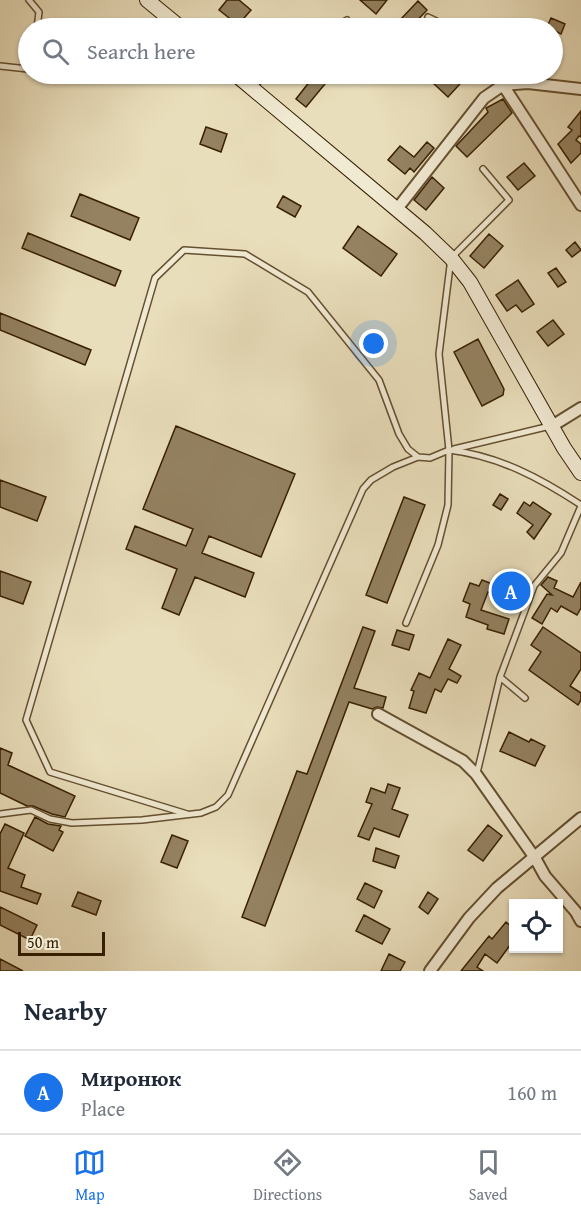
<!DOCTYPE html>
<html lang="en">
<head>
<meta charset="utf-8">
<style>
  :root { --surface:#fff; --page:#f2f2f3; --text:#1f2937; --muted:#747a83; --line:#e0e1e3; --accent:#1a73e8 }
  body { margin:0; font-family:"Gentium Book Plus",serif; background:var(--page); color:var(--text) }
  .controls { position:absolute; right:18px; bottom:18px; display:grid; overflow:hidden; border-radius:0px; box-shadow:0 2px 4px #0004 }
  .controls button { width:54px; height:54px; display:grid; place-items:center; padding:0; border:0; border-bottom:2px solid var(--line); background:var(--surface); color:var(--text); font:30px sans-serif }
  .scale { position:absolute; left:18px; bottom:15px; width:87px; box-sizing:border-box; padding-left:6px; border:3px solid #371f00; border-top:0; font-size:16px; line-height:21px; white-space:nowrap; color:#371f00; -webkit-text-stroke:4px #f1ead3; paint-order:stroke }
  .you { position:absolute; left:374px; top:344px; width:21px; height:21px; margin:-15px; border:4px solid #fff; border-radius:50%; background:#1a73e8; box-shadow:0 0 0 9px #1a73e833 }
  .badge { display:grid; place-items:center; width:39px; height:39px; border-radius:50%; background:var(--accent); color:#fff; font-size:20px; font-weight:700 }
  .pin { position:absolute; translate:-50% -50%; border:3px solid #fff; box-shadow:0 2px 6px #0006 }
  .list { margin:0; padding:0; list-style:none }
  h2 { display:flex; justify-content:space-between; align-items:center; height:78px; margin:0; padding:0 24px; font-size:26px }
  h2 small { font-size:20px; font-weight:400; color:var(--muted) }
  .list li { display:grid; grid-template-columns:39px 1fr auto; gap:18px; align-items:center; box-sizing:border-box; height:84px; padding:0 24px; border-top:2px solid var(--line) }
  .list b { display:block; font-size:22px; white-space:nowrap }
  .list p { margin:0; font-size:20px; white-space:nowrap; color:var(--muted) }
  .list em { font-size:20px; font-style:normal; color:var(--muted) }
  .icon { flex:none; width:33px; height:33px; fill:none; stroke:currentColor; stroke-width:2; stroke-linecap:round; stroke-linejoin:round }
  .map { position:relative; flex:none; width:581px; height:971px; overflow:hidden }
  .search { position:absolute; background:var(--surface); box-shadow:0 2px 4px #0004; left:18px; right:18px; top:18px; height:66px; display:flex; align-items:center; gap:15px; box-sizing:border-box; padding:0 21px; border-radius:33px; color:var(--muted); font-size:22px }
  .sheet { height:162px; background:var(--surface) }
  nav { display:flex; justify-content:space-around; align-items:center; box-sizing:border-box; height:84px; border-top:2px solid var(--line); background:var(--surface); font-size:16px; color:var(--muted) }
  nav a { display:grid; justify-items:center; gap:3px }
  nav .on { color:var(--accent) }
  .map>svg:first-child { display:block }
  .building { fill:#948261; stroke:#371f00; stroke-width:1.5 }
  .lines { fill:none; stroke-linecap:round; stroke-linejoin:round }
  .lane-casing { stroke:#644f2f; stroke-width:8 }
  .street-casing { stroke:#644f2f; stroke-width:14 }
  .secondary-casing { stroke:#371f00; stroke-width:16 }
  .lane { stroke:#f1ead3; stroke-width:5 }
  .street { stroke:#f1ead3; stroke-width:10 }
  .secondary { stroke:#f1ead3; stroke-width:14 }
</style>
</head>
<body>
<div class="map">
<svg width="581" height="971" viewBox="0 0 581 971">
  <rect width="100%" height="100%" fill="#e9debb"/>
  <filter id="stains"><feTurbulence type="fractalNoise" baseFrequency=".00333" numOctaves="4"/><feColorMatrix values="0 0 0 0 .2 0 0 0 0 .09 0 0 0 0 .02 0 0 0 .5 -.17"/></filter>
  <radialGradient id="worn" r=".72"><stop offset=".6" stop-color="#630" stop-opacity="0"/><stop offset="1" stop-color="#630" stop-opacity=".3"/></radialGradient>
  <!-- building -->
  <path class="building" d="M227,0H239L251,10L238,25L219,10Z
    M360,0H387L376,14Z
    M418,1L427,10L410,28L401,19Z
    M551,18L565,24L561,34L547,27Z
    M438,74H469L448,97L431,81Z
    M314,76L325,84L306,107L296,99Z
    M503,99L512,113L467,157L456,146L488,112L486,108Z
    M581,111V137L579,136L576,140L581,144V153L571,163L558,144L572,130L568,127Z
    M206,127L227,134L221,152L200,144Z
    M427,142L434,148L414,172L410,168L405,174L388,160L400,146L414,157Z
    M524,163L535,176L518,190L507,177Z
    M432,177L444,188L426,210L414,200Z
    M80,194L139,218L130,240L71,216Z
    M283,196L301,206L295,217L277,207Z
    M358,226L397,254L381,276L343,248Z
    M28,233L121,271L115,286L22,248Z
    M489,234L503,246L484,268L470,256Z
    M575,242L581,250L572,257L566,250Z
    M556,268L566,282L558,287L548,273Z
    M518,280L534,304L522,312L516,305L507,311L496,295Z
    M0,313L91,350L85,365L0,330Z
    M553,320L564,334L548,346L537,332Z
    M478,339L504,389L503,395L482,406L454,352Z
    M176,426L295,474L261,557L209,536L202,553L254,573L245,597L195,577L179,615L162,608L177,569L126,549L135,526L186,546L193,529L143,509Z
    M0,480L46,497L37,521L0,507Z
    M500,494L508,499L501,510L493,505Z
    M404,497L425,505L387,603L366,595Z
    M524,502L530,506L533,502L551,514L534,539L527,532L533,525L517,513Z
    M0,571L31,582L23,604L0,596Z
    M548,577L557,581L554,588L573,597L581,582V608L577,615L561,606L557,612L551,608L542,624L532,618L547,594L552,595L541,585Z
    M482,580L503,588L505,581L522,586L517,601L488,592L481,610L509,619L504,634L487,629L488,625L466,617L470,604L463,601L470,583L479,586Z
    M363,627L375,631L354,688L386,697L383,708L377,707L372,709L349,702L265,926L242,917L297,771L307,774Z
    M543,627L581,653V669L570,686L581,693V700L578,705L529,670L541,652L531,645Z
    M397,630L414,635L409,650L392,645Z
    M448,639L461,645L449,669L461,676L457,683L448,679L441,692L435,689L426,713L409,708L414,691L411,690L419,673L430,678Z
    M509,732L529,742L531,739L545,746L535,766L500,751Z
    M0,748L12,753L8,765L75,796L65,817L52,814L33,806H27L0,793Z
    M388,784L400,788L392,809L408,815L399,837L374,828L369,840L358,836L372,804L366,802L371,788L385,793Z
    M35,817L48,824L61,826L59,830L63,832L53,851L25,836Z
    M5,824L24,833L8,868L25,875L21,887L41,894L37,904L0,891V834Z
    M488,825L502,836L483,861L468,850Z
    M172,835L188,841L177,868L161,862Z
    M376,848L399,856L395,868L373,861Z
    M365,883L382,891L374,908L357,899Z
    M78,892L101,901L96,915L72,906Z
    M428,892L438,899L428,914L419,907Z
    M0,907L37,925L30,940L0,925Z
    M364,915L390,929L382,944L356,931Z
    M506,922L513,928V941L497,963L485,954L477,967L483,971H461L489,936L492,939Z
    M389,954L405,962L400,971H381Z
    M0,959L23,971H0Z"/>
  <g class="lines">
    <defs>
      <path id="lane" d="M29,0L39,12L37,28
        M428,17L451,28
        M334,28L347,20
        M0,66L28,69
        M493,74L503,85
        M252,86L270,74
        M454,449L550,426
        M449,450C499,456 540,478 581,505
        M406,623L438,545L448,505L449,450
        M525,698L500,677L534,586L561,553L581,506
        M477,773L500,677
        M0,814L31,810L50,819L72,823L142,820L201,813L216,807L228,795L363,489L371,480L393,467L418,457L430,458L449,450L439,354L451,258L509,200L483,169
        M187,814L50,772L26,720L155,278L184,250L245,254L308,292L379,380L399,434L408,449L418,457"/>
      <path id="street" d="M503,85L581,205
        M397,209L484,98L503,85L528,83L581,89
        M552,426L581,408
        M378,714L463,761L476,774L535,858L545,876L576,912L581,921
        M430,971L469,918L497,888L581,818"/>
      <path id="secondary" d="M147,0L181,28
        M235,74L425,233L451,258L470,282L564,448L581,473"/>
    </defs>
    <!-- lane casing -->
    <use href="#lane" class="lane-casing"/>
    <!-- street casing -->
    <use href="#street" class="street-casing"/>
    <!-- secondary casing -->
    <use href="#secondary" class="secondary-casing"/>
    <!-- lane -->
    <use href="#lane" class="lane"/>
    <!-- street -->
    <use href="#street" class="street"/>
    <!-- secondary -->
    <use href="#secondary" class="secondary"/>
  </g>
  <rect width="100%" height="100%" filter="url(#stains)"/>
  <rect width="100%" height="100%" fill="url(#worn)"/>
</svg>
<div class="controls">
<button><svg class="icon" aria-label="locate" viewBox="0 0 24 24"><circle cx="12" cy="12" r="6"/><path d="M12 2v4M12 18v4M2 12h4M18 12h4"/></svg></button>
</div>
<div class="scale">50 m</div>
<div class="you"></div>
<div class="pin badge" style="left:511px;top:591px">A</div>
<div class="search"><svg class="icon" aria-label="search" viewBox="0 0 24 24"><circle cx="10" cy="10" r="6"/><path d="M15 15l6 6"/></svg>Search here</div>
</div>
<section class="sheet">
<h2>Nearby<small></small></h2>
<ul class="list">
<li><span class="badge">A</span><div><b>Миронюк</b><p>Place</p></div><em>160 m</em></li>
</ul>
</section>
<nav>
<a class="on"><svg class="icon" aria-label="map" viewBox="0 0 24 24"><path d="M3 6l6-2 6 2 6-2v14l-6 2-6-2-6 2zM9 4v14M15 6v14"/></svg>Map</a>
<a><svg class="icon" aria-label="directions" viewBox="0 0 24 24"><path d="M12 3l9 9-9 9-9-9zM9 14v-3h6M13 9l2 2-2 2"/></svg>Directions</a>
<a><svg class="icon" aria-label="saved" viewBox="0 0 24 24"><path d="M7 4h10v16l-5-4-5 4z"/></svg>Saved</a>
</nav>
</body>
</html>
